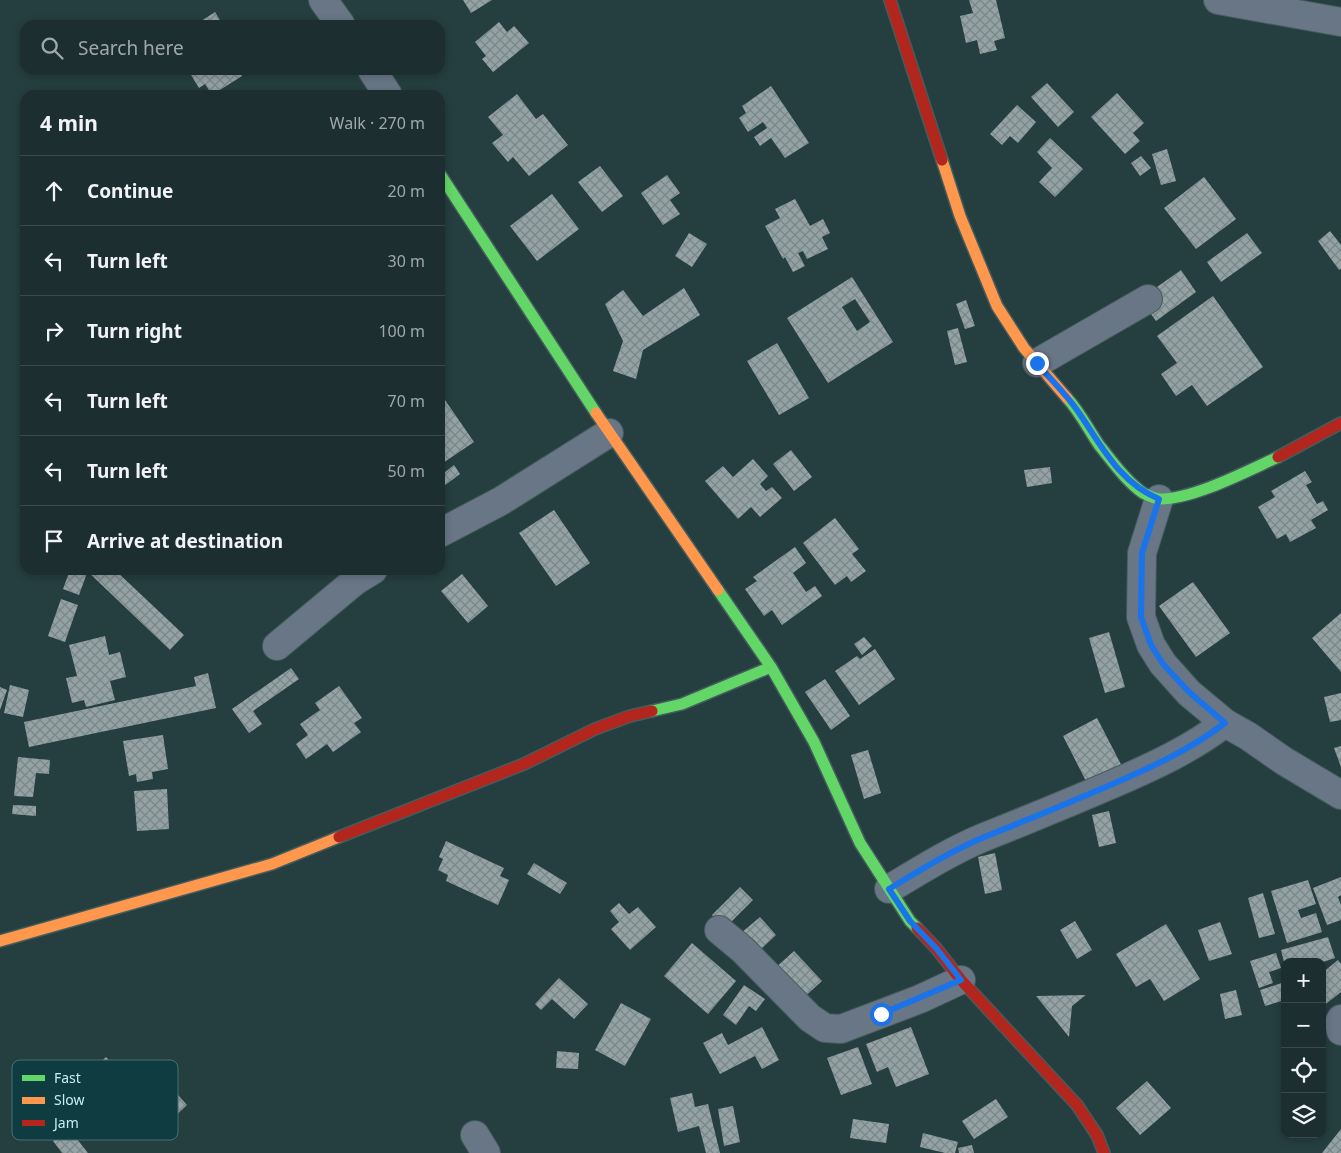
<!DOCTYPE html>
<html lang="en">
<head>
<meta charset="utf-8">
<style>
  :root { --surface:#1c2e30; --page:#293a3c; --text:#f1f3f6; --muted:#a0a8ab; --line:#3a4a4c }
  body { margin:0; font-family:"Noto Sans",sans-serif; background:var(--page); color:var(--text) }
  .controls { position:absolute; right:15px; bottom:15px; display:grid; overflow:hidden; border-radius:10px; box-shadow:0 2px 8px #0003 }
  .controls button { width:45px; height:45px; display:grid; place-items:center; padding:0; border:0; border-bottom:1px solid var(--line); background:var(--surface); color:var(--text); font:25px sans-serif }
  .stop { position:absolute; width:15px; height:15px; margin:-11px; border:4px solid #1a73e8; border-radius:50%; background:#fff }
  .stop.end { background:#1a73e8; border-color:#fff; box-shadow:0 1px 5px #0008 }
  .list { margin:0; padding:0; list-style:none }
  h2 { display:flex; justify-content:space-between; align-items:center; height:65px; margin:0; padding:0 20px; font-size:21px }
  h2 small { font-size:16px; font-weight:400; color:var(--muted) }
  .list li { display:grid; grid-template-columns:32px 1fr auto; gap:15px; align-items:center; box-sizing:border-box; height:70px; padding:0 20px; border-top:1px solid var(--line) }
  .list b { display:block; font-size:19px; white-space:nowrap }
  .list em { font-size:16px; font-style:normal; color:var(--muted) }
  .icon { flex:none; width:28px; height:28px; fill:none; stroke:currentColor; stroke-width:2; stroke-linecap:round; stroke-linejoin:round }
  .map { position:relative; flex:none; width:1341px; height:1153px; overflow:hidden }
  .search { position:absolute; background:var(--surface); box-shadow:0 2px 8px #0003; left:20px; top:20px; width:425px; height:55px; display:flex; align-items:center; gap:12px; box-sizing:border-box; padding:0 18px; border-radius:15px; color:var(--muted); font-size:19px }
  .panel { position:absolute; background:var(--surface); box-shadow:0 2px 8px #0003; left:20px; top:90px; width:425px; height:485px; border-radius:15px }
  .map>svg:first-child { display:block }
  .building { fill:url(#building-cross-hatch); fill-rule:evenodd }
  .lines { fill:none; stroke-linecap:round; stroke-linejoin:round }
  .street-casing { stroke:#455c5d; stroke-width:30 }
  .fast-casing { stroke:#455c5d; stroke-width:14 }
  .slow-casing { stroke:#455c5d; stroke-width:14 }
  .jam-casing { stroke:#455c5d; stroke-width:14 }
  .street { stroke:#687686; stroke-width:28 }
  .fast { stroke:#63d668; stroke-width:11 }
  .slow { stroke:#ff974d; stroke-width:11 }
  .jam { stroke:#b3261e; stroke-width:11 }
  .route { stroke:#1a73e8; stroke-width:6 }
  .key { fill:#0e3c40; stroke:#467175; stroke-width:1 }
  .key-label { font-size:14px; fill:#c7edf1 }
</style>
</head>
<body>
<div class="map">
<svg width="1341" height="1153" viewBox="0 0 1341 1153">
  <defs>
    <pattern id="building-cross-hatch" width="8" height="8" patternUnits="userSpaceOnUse" patternTransform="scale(1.25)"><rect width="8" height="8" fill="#94a2a4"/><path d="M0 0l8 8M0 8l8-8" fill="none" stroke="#7a8788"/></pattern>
  </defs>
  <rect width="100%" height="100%" fill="#253e40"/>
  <!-- building -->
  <path class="building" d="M463,0H492L471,13Z
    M969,0H996L1005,38L994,41L997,50L980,54L977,40L966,43L960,16L973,13Z
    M215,12L223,25H195Z
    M499,22L507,32L514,26L529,43L493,72L482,59L486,56L475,42Z
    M188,70H239L242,76L212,95L205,84L199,88Z
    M1047,83L1074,112L1058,127L1031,97Z
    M771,86L809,143L785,158L771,138L760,146L754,137L767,128L763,122L748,132L739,118L746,113L742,106Z
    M1117,93L1144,123L1133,133L1140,141L1125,154L1091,117Z
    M517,94L536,119L543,114L568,145L529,176L513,157L508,162L492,143L503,135L488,117Z
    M1017,105L1036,122L1018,143L1010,136L1002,145L990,134Z
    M1050,138L1083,169L1055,197L1039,182L1052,168L1037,152Z
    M1167,149L1176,181L1161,185L1152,154Z
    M1141,156L1151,168L1140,176L1131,163Z
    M600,166L623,196L602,212L578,182Z
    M667,175L680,193L670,200L680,214L663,225L641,193Z
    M1204,177L1236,219L1196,249L1164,208Z
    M552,194L579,229L537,261L510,226Z
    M795,199L810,226L823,219L830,233L822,237L828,249L807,259L803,251L798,253L805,266L793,272L785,257L783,259L765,226L780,218L775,209Z
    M1330,231L1341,245V269L1339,270L1318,241Z
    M689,233L707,244L692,267L675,256Z
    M1247,233L1262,253L1221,282L1207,262Z
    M1181,270L1196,292L1156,321L1140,299Z
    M852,277L893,342L828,383L787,318ZM855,299L870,322L857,331L842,307Z
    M684,288L700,315L643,350L636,379L613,371L623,341L605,304L623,290L643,316Z
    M1213,296L1263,367L1207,406L1192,385L1176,396L1161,374L1177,363L1157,336Z
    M966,300L975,326L965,329L956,304Z
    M958,328L967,362L955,365L947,331Z
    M777,343L809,398L779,415L747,361Z
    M445,400L474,442L440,465V403Z
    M791,450L812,477L794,491L773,464Z
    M753,459L768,476L760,484L766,491L772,487L782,498L760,517L751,507L738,519L705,481L723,466L733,477Z
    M454,465L460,474L444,486L440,480V476Z
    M1050,467L1052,483L1027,487L1024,470Z
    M1305,471L1312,482L1306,485L1317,504L1323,501L1328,510L1311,520L1316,528L1290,542L1286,534L1277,539L1258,507L1275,497L1271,491Z
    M554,510L590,563L556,586L519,533Z
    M835,518L859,549L852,554L866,571L851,582L847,576L835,585L803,543Z
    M795,547L806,563L793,573L806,592L815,586L822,596L782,625L772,610L764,616L745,589L757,581L753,577Z
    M70,570H78L87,573L79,595L63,589Z
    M86,570H115L184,635L170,650Z
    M462,574L488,606L468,623L441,591Z
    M1193,582L1230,633L1196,657L1159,606Z
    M61,599L78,605L65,642L48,636Z
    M1341,613V672L1312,638Z
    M1109,632L1125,687L1105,693L1089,638Z
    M105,636L109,655L120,652L126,677L110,681L115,700L86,707L84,700L72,703L66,678L77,676L69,645Z
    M864,637L872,646L862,655L854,644Z
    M875,649L895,679L859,705L835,671L857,656L860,659Z
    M291,668L299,679L253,711L262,724L249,733L232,709Z
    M208,673L216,708L29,747L24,722L196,686L194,677Z
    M825,679L850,716L831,730L805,692Z
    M10,685L29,690L23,717L4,713Z
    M339,686L362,718L354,723L361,732L333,752L327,744L306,759L296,744L308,735L300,724L320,710L315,703Z
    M0,687L7,690L0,710Z
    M1341,693V720L1330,722L1324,697Z
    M1097,718L1125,772L1090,789L1063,736Z
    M163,735L168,769L152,772L153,779L137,782L136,774L129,776L123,741Z
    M1341,746V767L1334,748Z
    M868,750L881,793L864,799L851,755Z
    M18,757L50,760L49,774L36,773L33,797L14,796Z
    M167,789L169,829L137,831L134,791Z
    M13,805L36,806V816L12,814Z
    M1109,811L1116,843L1099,847L1092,815Z
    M446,841L504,868L500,876L509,880L498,905L446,881L448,875L438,870L443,859L439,857Z
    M995,853L1002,890L985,894L978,857Z
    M534,863L567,883L560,894L527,874Z
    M1341,877V895L1338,897L1341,905V920L1327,925L1313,888Z
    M1308,880L1316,904L1298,910L1301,918L1316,913L1322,932L1287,943L1271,891Z
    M740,887L753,900L725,928L712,915Z
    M1263,893L1275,934L1259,938L1248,898Z
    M619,903L629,914L638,907L656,927L630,950L611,929L619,922L610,911Z
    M760,917L776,935L759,951L741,933Z
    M1075,921L1092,950L1077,959L1060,930Z
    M1220,922L1232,954L1209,961L1198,930Z
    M1166,924L1200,979L1164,1001L1150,979L1136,987L1116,954Z
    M1328,937L1335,958L1323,962H1284L1281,950Z
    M692,943L736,981L708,1014L664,976Z
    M794,951L822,981L801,1000L773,970Z
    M1276,953L1281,968L1269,972L1273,983L1259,988L1250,961Z
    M1338,960L1341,964V992L1322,1007V973Z
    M559,978L588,1004L574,1019L552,999L541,1010L535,1004Z
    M1285,982V1000L1265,1006L1260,990Z
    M744,985L765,999L756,1011L749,1006L736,1025L723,1015Z
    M1236,990L1242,1015L1225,1019L1220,994Z
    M1086,995L1072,1006L1069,1037L1036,996Z
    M621,1003L651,1019L625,1066L595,1050Z
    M762,1027L779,1060L762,1069L755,1056L720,1074L703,1043L722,1033L728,1045Z
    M911,1027L929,1074L896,1087L888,1067L877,1072L866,1044Z
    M858,1047L872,1084L841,1095L827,1058Z
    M557,1051L579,1053L578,1069L556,1068Z
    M106,1057L118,1070L85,1102L72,1089Z
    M160,1075L187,1105L170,1121L142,1092Z
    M1147,1081L1171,1108L1140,1135L1116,1108Z
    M692,1093L695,1107L708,1104L720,1153H706L699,1126L678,1132L670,1098Z
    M996,1099L1008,1117L974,1139L962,1121Z
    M733,1106L740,1142L724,1146L718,1109Z
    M853,1119L889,1124L886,1143L850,1138Z
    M69,1129L88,1153H62L53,1141Z
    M1341,1129V1153H1322Z
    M923,1133L958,1142L955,1153H945L920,1147Z
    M972,1145L974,1153H959L958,1148Z"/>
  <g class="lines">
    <defs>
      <path id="street" d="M323,0L341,25
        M1218,0L1341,22
        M372,70L388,95
        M1037,363L1148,299
        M1159,499L1142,553L1141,617L1151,645L1163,664L1189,693L1225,723L1248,736L1284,761L1341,795
        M440,533L501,501L609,433
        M277,646L355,581L373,570
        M889,889C919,871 949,852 982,838C1027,820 1071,802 1115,783C1154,766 1191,749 1225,723
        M719,930L743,950L810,1018L825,1028L841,1029L920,999L961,980
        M1341,1019L1339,1023L1341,1031
        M475,1135L486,1153"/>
      <path id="fast" d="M440,174L596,413
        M1067,398C1080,412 1088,429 1099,445C1112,461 1126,481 1143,493C1147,495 1156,499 1160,499C1194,499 1247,471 1278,457
        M718,590L771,667L814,742L860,843L910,921L917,928
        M652,711L682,704L771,667"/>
      <path id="slow" d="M942,160L960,216L997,306L1024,348L1067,398
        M596,413L718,590
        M0,941L272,864L339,837"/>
      <path id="jam" d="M890,0L942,160
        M1278,457L1341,423
        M339,837L524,764L595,729L630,716L652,711
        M917,928L936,948L961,980L1077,1105L1097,1135L1104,1153"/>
    </defs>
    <!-- street casing -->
    <use href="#street" class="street-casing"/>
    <!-- fast casing -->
    <use href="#fast" class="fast-casing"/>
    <!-- slow casing -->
    <use href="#slow" class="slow-casing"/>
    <!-- jam casing -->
    <use href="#jam" class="jam-casing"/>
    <!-- street -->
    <use href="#street" class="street"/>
    <!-- fast -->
    <use href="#fast" class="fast"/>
    <!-- slow -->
    <use href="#slow" class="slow"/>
    <!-- jam -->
    <use href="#jam" class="jam"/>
  </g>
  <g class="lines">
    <!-- route -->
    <path class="route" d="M881,1014L961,980L936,948L910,921L889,889C919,871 949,852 982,838C1027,820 1071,802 1115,783C1154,766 1191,749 1225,723L1189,692L1163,664L1151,645L1141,617L1142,553L1159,499C1118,482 1101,444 1077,410C1065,393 1050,379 1037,363"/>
  </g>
  <!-- legend -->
  <rect x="12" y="1060" width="166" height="80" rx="8" class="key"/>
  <rect x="22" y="1075" width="23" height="6" fill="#63d668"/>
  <rect x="22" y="1097" width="23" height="7" fill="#ff974d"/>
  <rect x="22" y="1120" width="23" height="6" fill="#b3261e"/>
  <g class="key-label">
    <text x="54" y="1083">Fast</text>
    <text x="54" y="1105">Slow</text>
    <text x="54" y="1128">Jam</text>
  </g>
</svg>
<div class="controls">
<button>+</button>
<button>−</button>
<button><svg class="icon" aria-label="locate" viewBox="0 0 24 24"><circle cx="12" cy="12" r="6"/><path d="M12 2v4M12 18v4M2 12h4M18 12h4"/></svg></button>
<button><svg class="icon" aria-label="layers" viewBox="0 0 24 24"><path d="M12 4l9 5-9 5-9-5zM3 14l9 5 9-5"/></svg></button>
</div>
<div class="stop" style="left:881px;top:1014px"></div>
<div class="stop end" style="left:1037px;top:363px"></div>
<div class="search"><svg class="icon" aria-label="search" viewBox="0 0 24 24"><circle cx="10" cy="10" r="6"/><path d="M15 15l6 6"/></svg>Search here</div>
<section class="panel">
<h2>4 min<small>Walk · 270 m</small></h2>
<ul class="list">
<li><svg class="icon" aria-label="ahead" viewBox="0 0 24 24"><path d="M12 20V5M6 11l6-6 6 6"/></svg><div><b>Continue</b></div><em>20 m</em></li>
<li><svg class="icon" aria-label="left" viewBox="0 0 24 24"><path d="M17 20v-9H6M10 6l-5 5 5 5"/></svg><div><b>Turn left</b></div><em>30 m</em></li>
<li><svg class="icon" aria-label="right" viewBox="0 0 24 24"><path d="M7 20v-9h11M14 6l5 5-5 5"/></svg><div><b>Turn right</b></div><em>100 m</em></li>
<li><svg class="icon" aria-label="left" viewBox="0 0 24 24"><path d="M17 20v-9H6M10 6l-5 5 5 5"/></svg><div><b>Turn left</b></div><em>70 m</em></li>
<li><svg class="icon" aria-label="left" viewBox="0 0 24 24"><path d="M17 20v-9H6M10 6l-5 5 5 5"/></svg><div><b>Turn left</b></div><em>50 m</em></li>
<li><svg class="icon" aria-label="arrive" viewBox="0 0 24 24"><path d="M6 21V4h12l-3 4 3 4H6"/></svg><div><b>Arrive at destination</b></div></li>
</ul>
</section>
</div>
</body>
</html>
